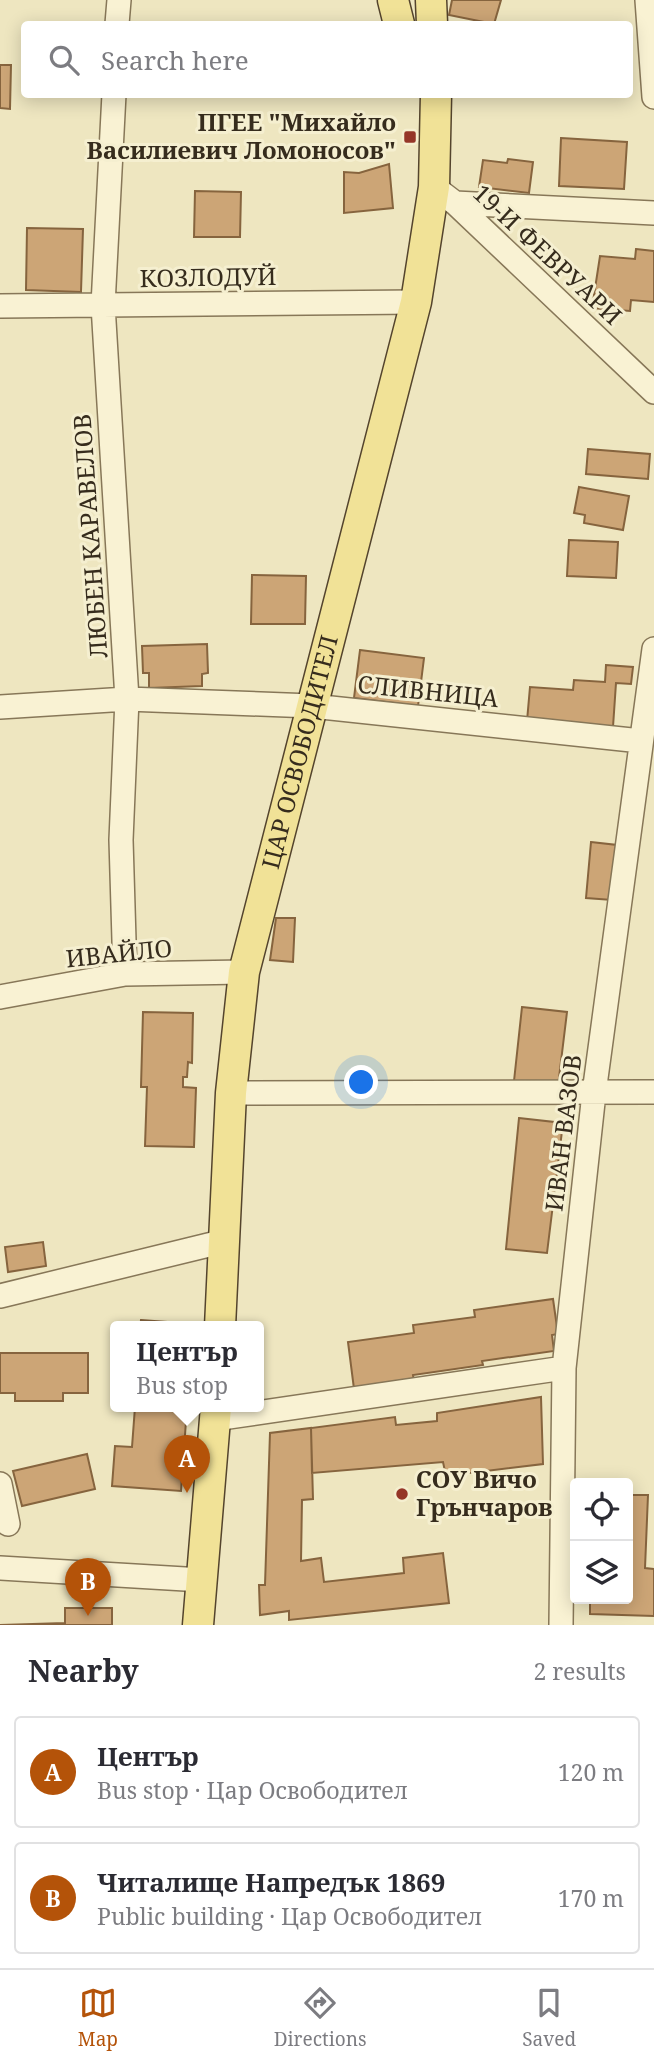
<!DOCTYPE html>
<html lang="en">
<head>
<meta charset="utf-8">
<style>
  :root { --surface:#fff; --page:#f7f7f7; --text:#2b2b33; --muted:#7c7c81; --line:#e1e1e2; --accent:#b45309 }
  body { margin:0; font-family:"Noto Serif",serif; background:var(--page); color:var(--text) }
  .controls { position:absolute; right:21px; bottom:21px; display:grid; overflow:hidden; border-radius:7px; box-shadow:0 4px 18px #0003 }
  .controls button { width:63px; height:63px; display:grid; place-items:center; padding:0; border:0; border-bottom:2px solid var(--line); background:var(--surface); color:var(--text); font:35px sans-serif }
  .you { position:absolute; left:362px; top:1083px; width:24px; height:24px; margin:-18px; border:5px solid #fff; border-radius:50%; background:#1a73e8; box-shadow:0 0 0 10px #1a73e833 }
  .badge { display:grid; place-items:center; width:46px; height:46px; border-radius:50%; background:var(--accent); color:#fff; font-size:23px; font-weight:700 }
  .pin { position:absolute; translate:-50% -58px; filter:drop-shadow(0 2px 4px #0008) }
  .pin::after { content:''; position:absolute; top:37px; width:24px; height:21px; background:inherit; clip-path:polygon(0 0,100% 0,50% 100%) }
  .popup { position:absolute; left:110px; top:1321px; width:154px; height:91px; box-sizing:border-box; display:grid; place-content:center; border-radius:7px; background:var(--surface); filter:drop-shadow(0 2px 5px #0005); font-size:23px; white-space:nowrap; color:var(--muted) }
  .popup b { font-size:26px; color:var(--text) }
  .popup::after { content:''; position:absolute; left:50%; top:100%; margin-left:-14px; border:14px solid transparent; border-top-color:var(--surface) }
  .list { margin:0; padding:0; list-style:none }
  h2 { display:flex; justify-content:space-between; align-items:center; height:91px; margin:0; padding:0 28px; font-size:30px }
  h2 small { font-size:23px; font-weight:400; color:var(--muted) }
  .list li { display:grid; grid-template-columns:46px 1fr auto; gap:21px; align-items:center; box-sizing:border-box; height:112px; margin:0 14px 14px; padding:0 14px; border:2px solid var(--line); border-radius:7px }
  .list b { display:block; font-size:26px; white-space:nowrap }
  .list p { margin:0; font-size:23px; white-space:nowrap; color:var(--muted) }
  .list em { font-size:23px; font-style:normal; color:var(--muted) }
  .icon { flex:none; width:38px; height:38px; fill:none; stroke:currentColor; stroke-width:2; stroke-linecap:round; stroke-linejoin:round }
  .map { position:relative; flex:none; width:654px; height:1625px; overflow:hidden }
  .search { position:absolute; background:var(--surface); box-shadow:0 4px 18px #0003; left:21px; right:21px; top:21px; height:77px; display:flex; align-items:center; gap:18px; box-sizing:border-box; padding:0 24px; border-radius:7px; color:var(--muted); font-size:26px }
  .sheet { height:343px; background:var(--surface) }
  nav { display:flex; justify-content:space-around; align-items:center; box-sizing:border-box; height:98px; border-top:2px solid var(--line); background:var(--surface); font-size:19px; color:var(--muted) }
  nav a { display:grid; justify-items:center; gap:4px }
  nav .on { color:var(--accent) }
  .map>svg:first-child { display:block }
  .building { fill:#cca576; stroke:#86643e; stroke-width:2 }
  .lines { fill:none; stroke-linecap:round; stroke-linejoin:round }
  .minor-casing { stroke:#877758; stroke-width:26 }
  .major-casing { stroke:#54442d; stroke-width:33 }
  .minor { stroke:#f9f2d3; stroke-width:23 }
  .major { stroke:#f1e297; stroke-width:30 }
  .poi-dot { fill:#953628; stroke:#f5efd0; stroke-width:2.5 }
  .labels { text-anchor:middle; stroke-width:6; stroke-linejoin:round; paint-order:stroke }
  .poi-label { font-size:24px; font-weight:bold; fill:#362c1d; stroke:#f5efd0; text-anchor:end }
  .street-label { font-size:24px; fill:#362c1d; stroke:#f5efd0 }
</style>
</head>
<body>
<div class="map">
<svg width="654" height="1625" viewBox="0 0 654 1625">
  <rect width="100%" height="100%" fill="#eee6c0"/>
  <!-- building -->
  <path class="building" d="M452,0H501L494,24L449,15Z
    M0,65H11L10,109L0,108Z
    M561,138L627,142L624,189L559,186Z
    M508,159L533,162L529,193L479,187L483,160L507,163Z
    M389,164L393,208L344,213V172L359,173Z
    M195,191L241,192L240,237H194Z
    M27,228L83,229L81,292L26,290Z
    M636,249L654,251V302L631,300L630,311L592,308L600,256L635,259Z
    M588,449L650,454L648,479L586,474Z
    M579,487L629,496L623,530L584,523L585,515L574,513Z
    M569,540L618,542L616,578L567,576Z
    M252,575L306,576L305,624H251Z
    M207,644L208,673L202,674V686L149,688V673H143L142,646Z
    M360,650L424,658L418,706L354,698Z
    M606,665L633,667L631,684L616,683L613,727L527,721L530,687L573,690L574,680L605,682Z
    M591,842L617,845L612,900L586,898Z
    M276,918H295L293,962L270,960Z
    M522,1007L567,1012L558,1086L514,1081Z
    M143,1012L193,1013L192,1063L188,1062L187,1077H183V1087L196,1088L194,1147L145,1146L147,1087H141Z
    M519,1118L563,1123L547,1253L506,1249Z
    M43,1242L46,1266L8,1272L5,1247Z
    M553,1299L558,1334L552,1335L554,1351L482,1361L483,1365L413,1375L414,1381L354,1389L348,1342L414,1333L413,1325L475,1317L474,1310Z
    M141,1320L193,1324V1327H140Z
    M0,1353H88V1393H63V1401H15V1393H0Z
    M541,1397L543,1464L446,1476L443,1462L312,1473L311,1428L395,1417L396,1425L437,1421V1413Z
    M135,1407H187L181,1491L112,1486L115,1446L132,1447Z
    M311,1428L313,1499L302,1500L301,1561L321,1558L324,1582L404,1573L403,1558L443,1553L449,1603L289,1620V1611L260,1615L259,1585H265L270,1433Z
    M87,1454L95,1489L22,1506L13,1471Z
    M628,1495H648L645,1568L654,1569V1616L590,1614V1599H628Z
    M65,1608H112V1625H0L65,1623Z"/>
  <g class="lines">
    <defs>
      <path id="minor" d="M647,0L654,97
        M117,24L119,0
        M114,94L103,305L127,699L121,840L125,974
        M434,187L455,203L654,392
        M455,203L654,213
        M0,306L416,302
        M0,707L127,699L312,706L641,741
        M0,997L125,974L244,972
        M231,1093L654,1092
        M0,1296L225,1241
        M215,1419L564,1368
        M0,1484L8,1524
        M0,1568L202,1580
        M561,1625L564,1368L594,1093L654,649"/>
      <g id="major">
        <path d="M393,0L399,24"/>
        <path d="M431,0L432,24"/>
        <path id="s1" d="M220,1327L231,1093L244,972L416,302L434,187L436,94"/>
        <path d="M198,1625L216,1407"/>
      </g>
    </defs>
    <!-- minor casing -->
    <use href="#minor" class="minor-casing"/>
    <!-- major casing -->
    <use href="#major" class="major-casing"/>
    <!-- minor -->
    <use href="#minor" class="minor"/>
    <!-- major -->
    <use href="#major" class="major"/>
  </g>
  <!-- markers -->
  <g class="poi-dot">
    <rect x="403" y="130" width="14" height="14" rx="3.5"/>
    <circle cx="402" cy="1494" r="7"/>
  </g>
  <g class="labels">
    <!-- poi labels -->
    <g class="poi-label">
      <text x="396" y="131">ПГЕЕ "Михайло<tspan x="396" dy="28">Василиевич Ломоносов"</tspan></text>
      <text x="416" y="1488" text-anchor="start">СОУ Вичо<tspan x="416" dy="28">Грънчаров</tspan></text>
    </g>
    <!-- street labels -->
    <g class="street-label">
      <text transform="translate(547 255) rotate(43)" y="8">19-И ФЕВРУАРИ</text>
      <text transform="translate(208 278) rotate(-1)" y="8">КОЗЛОДУЙ</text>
      <text transform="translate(91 536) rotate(-94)" y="8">ЛЮБЕН КАРАВЕЛОВ</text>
      <text transform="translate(428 692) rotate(6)" y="8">СЛИВНИЦА</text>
      <text dy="8" stroke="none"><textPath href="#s1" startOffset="583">ЦАР ОСВОБОДИТЕЛ</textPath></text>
      <text transform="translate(119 954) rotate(-6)" y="8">ИВАЙЛО</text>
      <text transform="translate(564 1133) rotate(-83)" y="8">ИВАН ВАЗОВ</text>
    </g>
  </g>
</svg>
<div class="controls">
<button><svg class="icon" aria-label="locate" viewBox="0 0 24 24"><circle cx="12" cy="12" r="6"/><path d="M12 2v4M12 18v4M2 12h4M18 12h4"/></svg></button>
<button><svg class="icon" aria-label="layers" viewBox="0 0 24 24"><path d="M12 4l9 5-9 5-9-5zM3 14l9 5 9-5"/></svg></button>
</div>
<div class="you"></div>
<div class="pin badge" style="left:187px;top:1493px">A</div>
<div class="popup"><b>Център</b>Bus stop</div>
<div class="pin badge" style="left:88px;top:1616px">B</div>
<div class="search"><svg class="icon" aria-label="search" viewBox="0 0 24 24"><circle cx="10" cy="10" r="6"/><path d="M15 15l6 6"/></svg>Search here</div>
</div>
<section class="sheet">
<h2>Nearby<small>2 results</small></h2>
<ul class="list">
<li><span class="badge">A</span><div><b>Център</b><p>Bus stop · Цар Освободител</p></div><em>120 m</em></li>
<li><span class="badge">B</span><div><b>Читалище Напредък 1869</b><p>Public building · Цар Освободител</p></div><em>170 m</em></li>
</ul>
</section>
<nav>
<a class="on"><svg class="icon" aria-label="map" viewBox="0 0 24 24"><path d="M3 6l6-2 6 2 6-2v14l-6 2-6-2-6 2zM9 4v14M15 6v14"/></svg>Map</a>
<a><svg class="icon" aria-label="directions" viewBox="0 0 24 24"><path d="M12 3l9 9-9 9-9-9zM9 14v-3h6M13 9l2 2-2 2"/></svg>Directions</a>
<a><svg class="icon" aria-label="saved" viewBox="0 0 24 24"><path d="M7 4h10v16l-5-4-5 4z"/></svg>Saved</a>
</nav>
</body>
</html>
